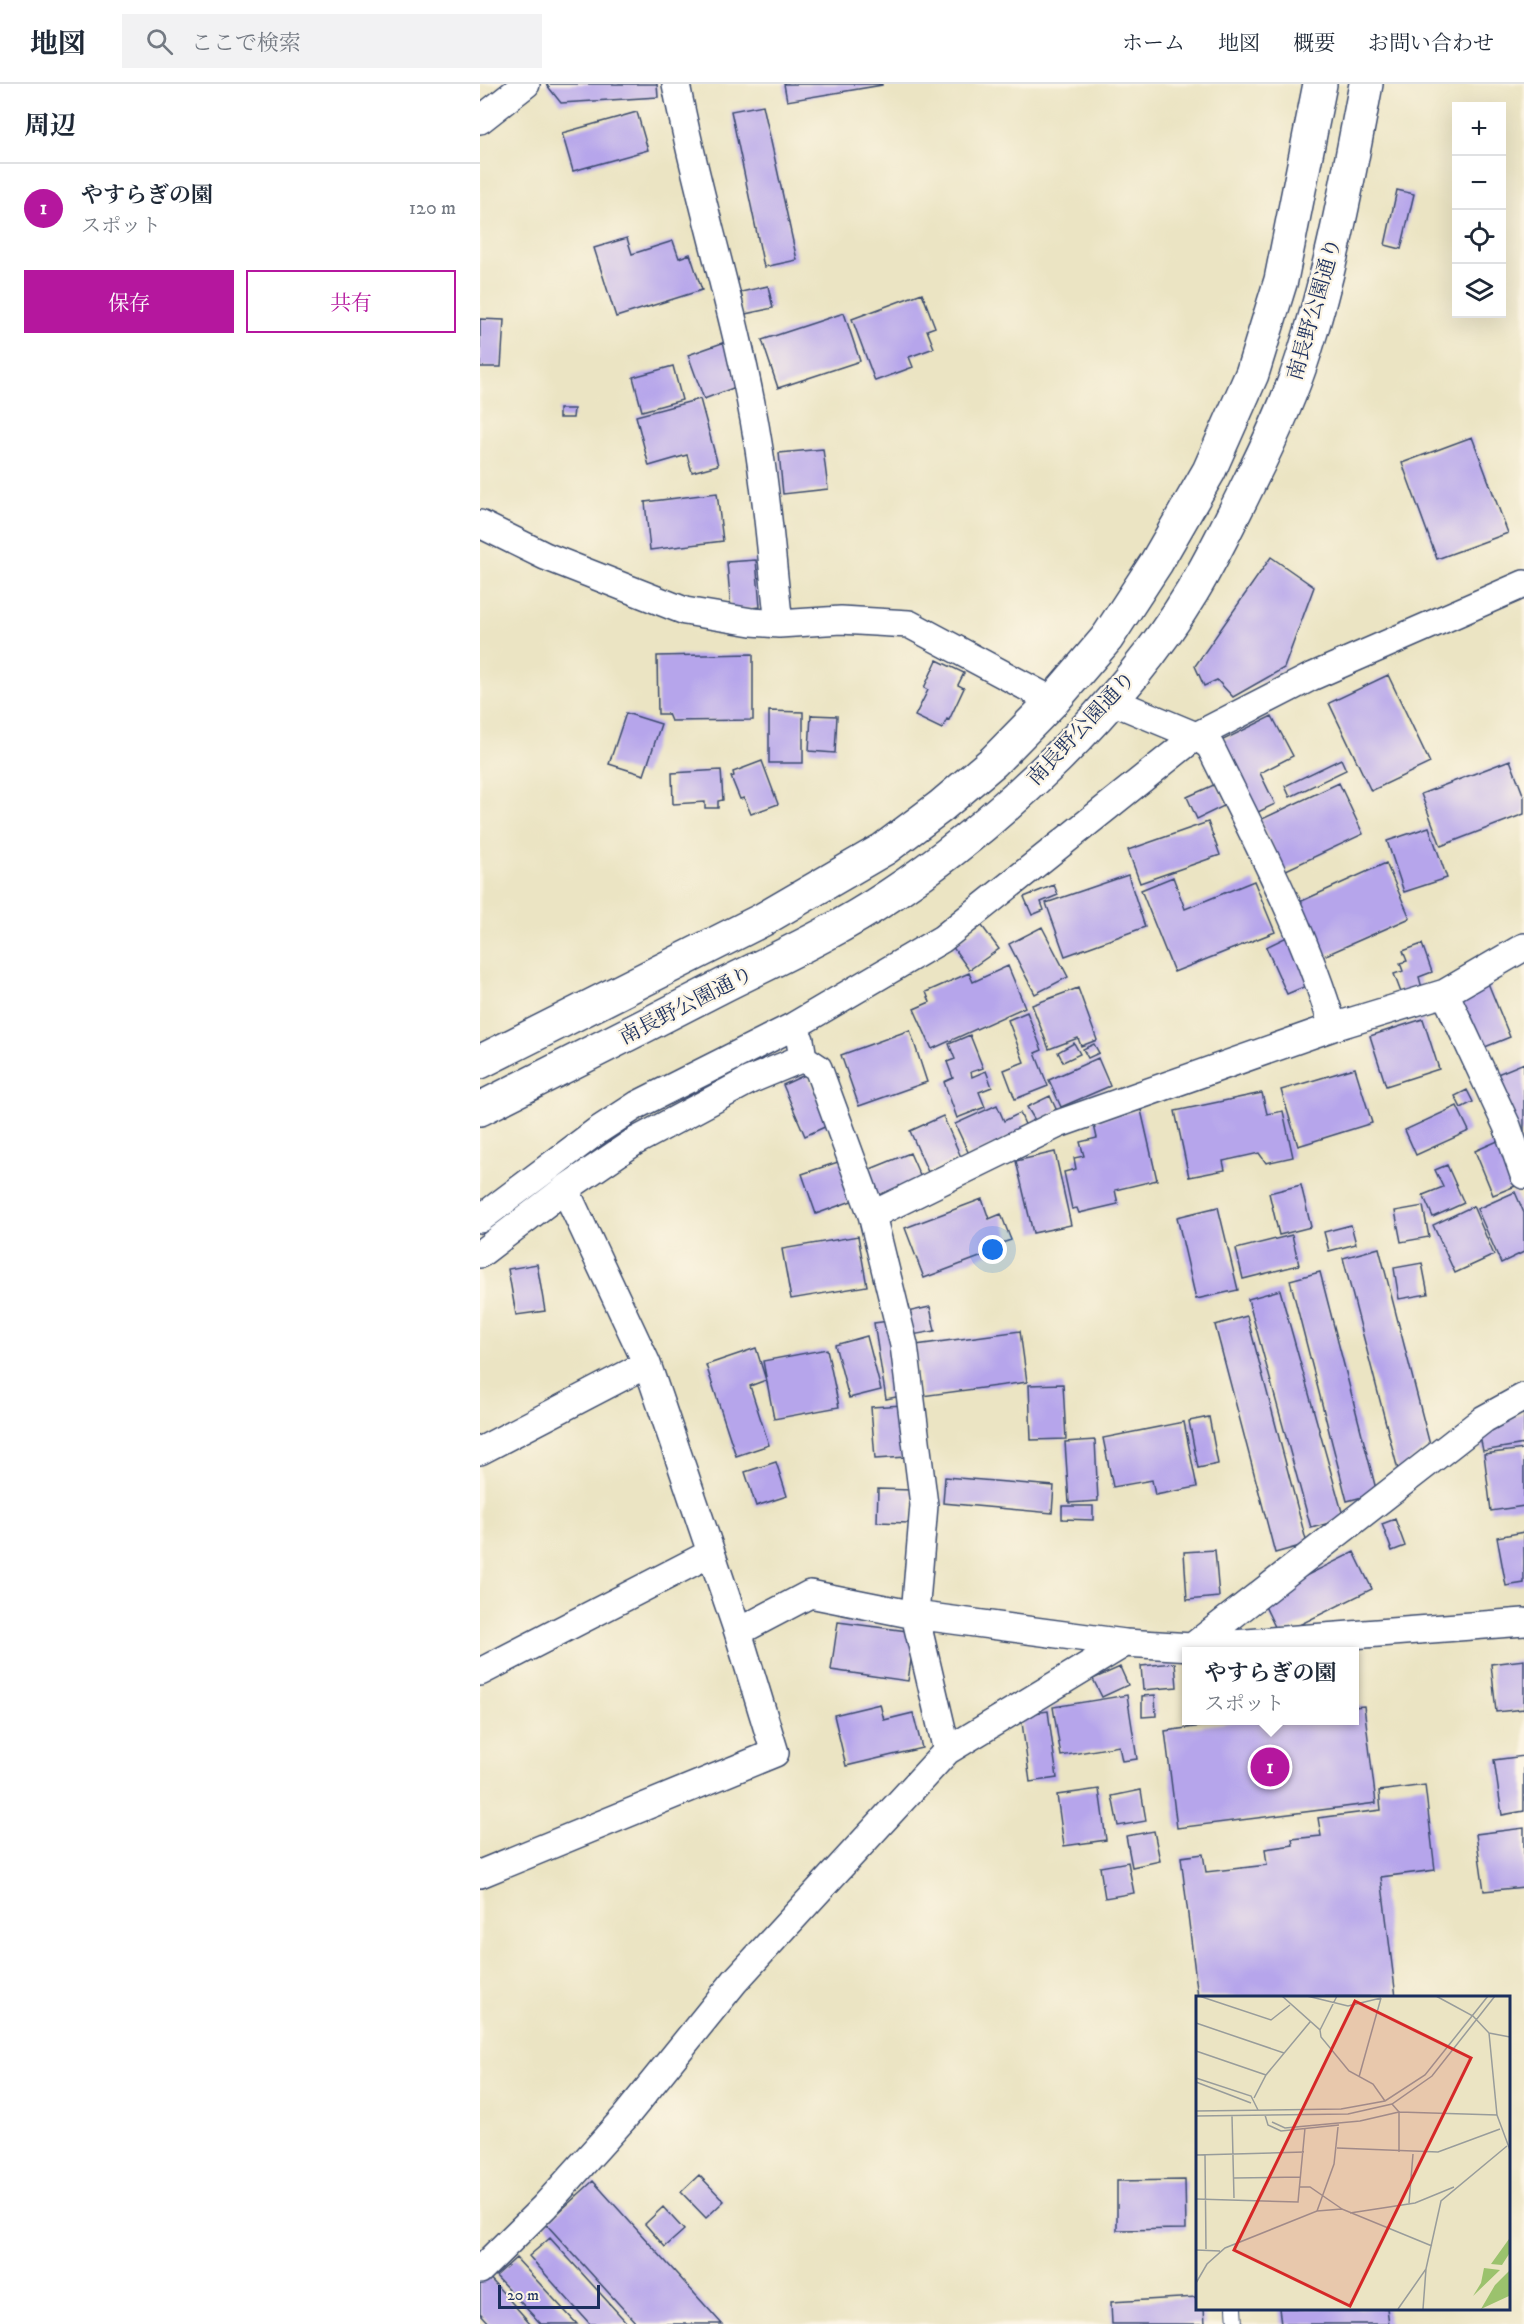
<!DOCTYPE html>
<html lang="ja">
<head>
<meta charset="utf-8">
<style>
	:root { --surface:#fff; --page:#f2f2f3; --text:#1f2937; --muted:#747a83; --line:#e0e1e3; --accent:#b5179e }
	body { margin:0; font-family:"IM FELL DW Pica","Noto Serif JP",serif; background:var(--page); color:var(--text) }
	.controls { position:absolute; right:18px; top:18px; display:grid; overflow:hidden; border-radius:0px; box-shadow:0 6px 24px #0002 }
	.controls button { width:54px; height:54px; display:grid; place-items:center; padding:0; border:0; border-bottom:2px solid var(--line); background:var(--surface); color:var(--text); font:30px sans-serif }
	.scale { position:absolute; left:18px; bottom:15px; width:102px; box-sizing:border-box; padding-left:6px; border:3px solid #1b2f5e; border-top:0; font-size:16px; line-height:21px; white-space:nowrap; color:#1b2f5e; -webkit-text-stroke:4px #fcf5e5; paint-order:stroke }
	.you { position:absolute; left:513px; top:1166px; width:21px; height:21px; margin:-15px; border:4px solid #fff; border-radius:50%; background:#1a73e8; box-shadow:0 0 0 9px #1a73e833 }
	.badge { display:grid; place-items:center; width:39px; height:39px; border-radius:50%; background:var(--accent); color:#fff; font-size:20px; font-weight:700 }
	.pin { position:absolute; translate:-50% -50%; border:3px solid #fff; box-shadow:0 2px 6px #0006 }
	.popup { position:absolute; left:702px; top:1563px; width:177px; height:78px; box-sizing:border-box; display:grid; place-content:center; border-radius:0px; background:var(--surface); filter:drop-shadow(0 2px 4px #0005); font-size:20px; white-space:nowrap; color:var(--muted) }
	.popup b { font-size:22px; color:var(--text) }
	.popup::after { content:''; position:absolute; left:50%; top:100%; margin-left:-12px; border:12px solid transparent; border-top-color:var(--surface) }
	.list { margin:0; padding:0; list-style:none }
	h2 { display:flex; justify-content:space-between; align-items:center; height:78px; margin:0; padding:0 24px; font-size:26px }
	h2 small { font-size:20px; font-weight:400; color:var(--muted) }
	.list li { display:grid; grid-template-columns:39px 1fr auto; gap:18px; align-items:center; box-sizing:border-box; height:90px; padding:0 24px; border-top:2px solid var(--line) }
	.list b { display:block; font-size:22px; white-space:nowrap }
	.list p { margin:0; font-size:20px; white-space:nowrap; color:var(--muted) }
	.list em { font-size:20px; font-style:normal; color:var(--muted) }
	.actions { display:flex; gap:12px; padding:18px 24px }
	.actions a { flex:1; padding:14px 0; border:2px solid var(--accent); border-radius:0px; text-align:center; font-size:21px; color:var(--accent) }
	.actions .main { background:var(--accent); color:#fff }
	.icon { flex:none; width:33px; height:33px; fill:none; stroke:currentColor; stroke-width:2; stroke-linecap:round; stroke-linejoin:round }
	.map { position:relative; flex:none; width:1044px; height:2240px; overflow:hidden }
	header { display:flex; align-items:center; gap:36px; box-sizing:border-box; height:84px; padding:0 30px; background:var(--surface); border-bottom:2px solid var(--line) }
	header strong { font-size:28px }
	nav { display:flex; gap:33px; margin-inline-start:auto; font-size:21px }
	.search { width:420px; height:54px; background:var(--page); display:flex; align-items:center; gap:15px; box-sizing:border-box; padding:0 21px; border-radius:0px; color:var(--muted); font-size:22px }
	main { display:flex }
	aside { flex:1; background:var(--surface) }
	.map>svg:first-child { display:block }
	.building { fill:#b6a5eb }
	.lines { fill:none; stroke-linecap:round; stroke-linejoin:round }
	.service-casing { stroke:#3a4a6d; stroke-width:16 }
	.minor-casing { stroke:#3a4a6d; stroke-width:30 }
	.tertiary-casing { stroke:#3a4a6d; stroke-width:36 }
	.service { stroke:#fff; stroke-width:14 }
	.minor { stroke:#fff; stroke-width:27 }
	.tertiary { stroke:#fff; stroke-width:33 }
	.labels { text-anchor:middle; stroke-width:4.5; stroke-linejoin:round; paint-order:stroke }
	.street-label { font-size:21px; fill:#1b2f5e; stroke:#fcf5e5 }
	.inset-road { fill:none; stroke:#989c9b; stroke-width:1.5 }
	.view { fill:#d62828; fill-opacity:0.15; stroke:#d62828; stroke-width:3 }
	.inset-edge { fill:none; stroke:#1b2f5e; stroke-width:3 }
</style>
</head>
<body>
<header>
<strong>地図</strong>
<div class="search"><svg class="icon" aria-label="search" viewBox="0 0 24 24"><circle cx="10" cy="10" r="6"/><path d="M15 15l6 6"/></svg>ここで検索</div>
<nav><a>ホーム</a><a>地図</a><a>概要</a><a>お問い合わせ</a></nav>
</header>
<main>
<aside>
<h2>周辺<small></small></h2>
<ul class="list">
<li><span class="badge">1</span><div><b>やすらぎの園</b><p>スポット</p></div><em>120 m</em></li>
</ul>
<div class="actions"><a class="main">保存</a><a>共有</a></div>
</aside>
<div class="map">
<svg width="1044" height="2240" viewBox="0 0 1044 2240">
	<rect width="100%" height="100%" fill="#fcf5e5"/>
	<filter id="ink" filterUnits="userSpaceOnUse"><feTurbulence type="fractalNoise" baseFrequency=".0167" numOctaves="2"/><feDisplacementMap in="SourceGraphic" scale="12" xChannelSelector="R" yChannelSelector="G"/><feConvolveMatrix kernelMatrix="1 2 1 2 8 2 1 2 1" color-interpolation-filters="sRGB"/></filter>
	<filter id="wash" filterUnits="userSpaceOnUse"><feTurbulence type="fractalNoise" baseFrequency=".008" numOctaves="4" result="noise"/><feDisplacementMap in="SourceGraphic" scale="24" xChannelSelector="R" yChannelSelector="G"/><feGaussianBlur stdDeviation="1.35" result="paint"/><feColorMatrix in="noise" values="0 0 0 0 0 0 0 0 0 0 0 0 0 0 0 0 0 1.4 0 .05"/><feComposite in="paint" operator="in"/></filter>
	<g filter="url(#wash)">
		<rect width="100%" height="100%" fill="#ebe4c3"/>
		<g id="blocks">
			<path class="building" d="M66,0H177L178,13L81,19Z
				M304,0H402V1L307,17Z
				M283,21L317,176L284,183L251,27Z
				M157,28L168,66L93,87L82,49Z
				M917,106L934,110L921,165L905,161Z
				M147,154L152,170L193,157L199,174L210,170L222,206L136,233L114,164Z
				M288,202L293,224L265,230L261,208Z
				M442,209L455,243L447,246L454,264L429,273L433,283L395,297L372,235Z
				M364,229L380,277L298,304L282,256Z
				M0,235L24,236L21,283H0Z
				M245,258L261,301L224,315L208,271Z
				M193,282L202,316L162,327L153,293Z
				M220,315L238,381L212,388L207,371L169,382L156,332Z
				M79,325H94L93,334H79Z
				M992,353L1028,449L957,475L922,379Z
				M343,365L348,405L303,410L299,369Z
				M237,409L243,457L170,466L165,418Z
				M791,473L834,503L804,584L753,613L737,596L724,602L715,582Z
				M276,476L280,523L251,526L247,478Z
				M273,570V636L191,637L188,630H178L177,572Z
				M457,576L484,589L478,601L484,604L469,636L467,635L462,645L435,632L448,606L444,604Z
				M908,591L950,679L891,707L849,619Z
				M289,627L323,628V679H289Z
				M146,629L181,640L164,691L129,680Z
				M331,631L357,632L355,669L329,667Z
				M792,632L813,672L780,689L795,720L772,731L737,659Z
				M861,675L866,686L810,713L805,702Z
				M1030,676L1044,713V730L961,762L941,710Z
				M282,677L298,720L271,730L264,714L260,715L251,693L254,692L253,688Z
				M241,686L243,716L238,717V724H225V718L193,720L192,689Z
				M859,699L883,750L804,787L780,736Z
				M736,700L746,721L717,735L707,713Z
				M728,738L740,771L660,799L648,766Z
				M949,743L967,794L924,808L907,757Z
				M906,779L930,834L837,875L813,821Z
				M648,791L665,843L585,872L566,819Z
				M693,793L705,825L774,797L795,848L694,888L661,806Z
				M574,801L578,811L561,818L564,826L552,831L544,813Z
				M502,842L519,865L489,886L472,862Z
				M562,843L588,893L555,910L529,860Z
				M811,851L833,899L807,910L786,863Z
				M942,860L952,888L939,893L942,904L922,911L914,890L923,887L920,879L927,877L923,867Z
				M528,882L545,923L452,965L434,925L450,918L446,908L489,889L493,898Z
				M1008,899L1030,953L1000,965L978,911Z
				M598,904L617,956L601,962L598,954L569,965L552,921Z
				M547,928L562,966L555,969L568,1002L535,1015L524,986L544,978L528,936Z
				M943,935L959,985L906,1002L890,952Z
				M430,946L447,998L379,1022L361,971Z
				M490,951L503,984L491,988L492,993L506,987L512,1003L499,1008L505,1023L477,1034L464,998L473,994L467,978L475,975L469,960Z
				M594,959L600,970L583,978L578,968Z
				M614,960L619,969L608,974L603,965Z
				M618,974L630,1002L581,1023L569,996Z
				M1044,979V1048L1039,1050L1015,991Z
				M875,984L892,1039L818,1062L801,1006Z
				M327,990L349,1041L325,1052L303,1001Z
				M987,1006L993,1018L981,1024L975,1012Z
				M782,1009L787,1030L803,1027L813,1073L786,1079L779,1069L743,1077L745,1086L709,1093L695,1027Z
				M570,1012L577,1027L556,1038L547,1023Z
				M517,1021L524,1037L540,1029L547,1045L490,1072L475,1040Z
				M977,1022L989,1047L936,1071L925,1046Z
				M661,1026L677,1096L635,1106L638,1120L599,1129L597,1124L592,1125L584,1088L596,1085L594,1074L604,1072L600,1058L617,1054L613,1037Z
				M463,1032L481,1073L448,1088L430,1047Z
				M1020,1056L1038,1101L1013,1111L995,1067Z
				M575,1068L591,1141L553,1149L536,1077Z
				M430,1069L441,1094L394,1113L383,1088Z
				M364,1076L377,1115L336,1130L322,1090Z
				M967,1081L984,1119L953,1133L943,1111L963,1103L955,1086Z
				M821,1101L831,1143L799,1151L789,1109Z
				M1035,1108L1044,1129V1168L1021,1179L997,1125Z
				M502,1115L509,1135L521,1130L531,1156L519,1160L521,1165L444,1194L425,1144Z
				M943,1122L949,1153L921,1158L915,1127Z
				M993,1122L1014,1171L975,1189L953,1141Z
				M738,1123L758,1206L716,1215L697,1133Z
				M871,1141L876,1160L849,1167L844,1148Z
				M812,1151L819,1181L763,1195L756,1165Z
				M378,1152L387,1202L311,1215L302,1165Z
				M899,1164L950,1361L918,1386L863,1174Z
				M942,1179L948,1210L919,1215L914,1184Z
				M57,1180L65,1227L36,1231L28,1185Z
				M840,1188L897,1409L867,1417L810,1196Z
				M800,1206L864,1435L831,1444L768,1215Z
				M450,1223L455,1247L432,1251L427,1228Z
				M767,1232L827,1460L795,1469L735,1241Z
				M409,1237L421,1312L406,1315L394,1239Z
				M540,1247L547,1298L442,1312L436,1261Z
				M387,1252L401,1306L369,1314L355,1261Z
				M276,1264L286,1296L270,1302L289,1361L256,1372L226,1281Z
				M347,1265L359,1323L294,1335L283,1277Z
				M583,1300L586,1355L551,1356L549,1301Z
				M423,1321L426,1373L395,1375L391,1323Z
				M1044,1328V1360L1003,1367L1000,1352Z
				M729,1333L738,1380L718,1384L709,1337Z
				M704,1338L717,1403L675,1411L672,1396L633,1403L623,1354Z
				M615,1356L618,1417L589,1419L585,1358Z
				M1044,1365V1422L1011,1427L1004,1370Z
				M296,1378L307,1412L276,1422L265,1388Z
				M465,1393L574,1402L572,1429L463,1419Z
				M398,1405L432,1406L430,1439L397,1438Z
				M582,1422H613V1436L582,1435Z
				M915,1435L925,1462L912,1467L902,1440Z
				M1044,1448V1499L1026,1502L1017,1453Z
				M735,1466L739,1513L707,1516L704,1468Z
				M874,1468L892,1505L799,1551L781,1514Z
				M358,1538L435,1548L428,1597L351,1586Z
				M1044,1576V1625L1016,1628L1011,1580Z
				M695,1579L697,1603L663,1606L661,1582Z
				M640,1583L648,1601L622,1613L613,1595Z
				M647,1611L657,1675L642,1677L639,1662L581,1672L573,1623Z
				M675,1611L676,1632L662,1633V1612Z
				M400,1620L404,1636L433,1629L442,1664L366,1682L354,1631Z
				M884,1622L896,1719L697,1744L685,1647L766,1636H874V1623Z
				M568,1627L577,1694L550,1698L541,1631Z
				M1044,1672V1727L1022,1731L1014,1676Z
				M945,1701L955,1786L901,1793L916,1913H718L701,1773L723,1770L726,1788L787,1781L785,1765L813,1761L812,1755L841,1752L838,1734L901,1726L899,1707Z
				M619,1705L626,1756L584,1762L577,1711Z
				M661,1706L666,1737L638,1742L632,1712Z
				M1044,1744V1803L1004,1807L996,1750Z
				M674,1747L680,1777L652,1783L646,1752Z
				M648,1778L654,1809L625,1814L620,1783Z
				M219,2091L244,2117L226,2134L201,2108Z
				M705,2096L706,2145L637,2146V2097Z
				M113,2097L242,2240H157L66,2140Z
				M183,2123L204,2146L185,2163L165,2140Z
				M70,2154L148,2240H110L49,2172Z
				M36,2174L97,2240H61L16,2192Z
				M8,2192L51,2240H10L0,2229V2199Z
				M717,2213V2224H724L725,2240H632L631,2218Z
				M799,2224H907L909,2240H801Z"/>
		</g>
	</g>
	<g filter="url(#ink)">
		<use href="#blocks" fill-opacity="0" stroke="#3a4a6d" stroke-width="1.5"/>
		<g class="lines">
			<g class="service-casing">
				<path id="service" d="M754,2224L755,2240"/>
			</g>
			<g class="minor-casing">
				<path id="minor" d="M196,0C219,121 259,238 278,359C288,419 292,480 299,540
					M0,36L46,0
					M0,440L65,472L205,527L272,538L299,540L361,536L429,540L573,617
					M632,617L716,652L831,593L1044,500
					M965,909L1027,1042L1044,1091
					M323,974L338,984L392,1131L424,1261L444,1421L435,1531L467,1667
					M392,1131L578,1040L853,943L965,909L1044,863
					M0,1135L117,1047L157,1021L314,942L462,855L716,652L730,662C775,754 824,845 853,943
					M0,1170L85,1105L154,1058L270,996L323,974L320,956
					M0,1367L167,1280
					M258,1548L330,1510L435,1531L645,1559
					M712,1563L1004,1335L1044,1313
					M0,1588L231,1469
					M0,1790L295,1669L258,1548L167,1280L85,1105
					M0,2186L64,2123L145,2033L255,1897L467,1667L645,1559L712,1563L1044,1538"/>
			</g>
			<g class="tertiary-casing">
				<path id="tertiary" d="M0,978L282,836L404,765L460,723L513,678L573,617L627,554L676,479L729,387L772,290L801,196L840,0
					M0,1025C81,984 163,943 244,901C300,873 357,847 409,812C520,738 643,622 712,508C733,473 751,436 769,399C790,357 811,312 825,267C853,180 869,90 886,0"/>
			</g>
			<use href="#service" class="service"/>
			<use href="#minor" class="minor"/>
			<use href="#tertiary" class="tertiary"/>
		</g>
	</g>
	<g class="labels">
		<g class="street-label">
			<text transform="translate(834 225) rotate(-74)" y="7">南長野公園通り</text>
			<text transform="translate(601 644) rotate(-47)" y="7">南長野公園通り</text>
			<text transform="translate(206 921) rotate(-27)" y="7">南長野公園通り</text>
		</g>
	</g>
	<g transform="translate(716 1912)">
		<rect width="314" height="314" fill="#ebe4c3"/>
		<path d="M313,243V258L306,269L295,268ZM288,272L304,274L277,300L285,287ZM313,275V300L285,313L299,289Z" fill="#9bc26d"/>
		<path class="inset-road" d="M3,0L75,24L94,9M86,0L124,34L125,41L153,75L177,88L189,105M111,0L152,10L185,2M240,0L277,20L293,37L301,119L314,154M0,27L88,57M124,34L141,0M293,37L314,41M0,55L70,79M163,81L185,2M0,82L55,100L62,114M0,86L55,107M58,102L70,79L114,26M196,108L203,116L301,119M0,115L145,113L189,105L229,79L292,0M69,119L72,129L85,135L143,129M0,120L152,118L196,108L236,80L299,0M36,120L38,202M76,126L89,132L164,125L203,116V156M141,152L242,156L304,133M0,159L108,156M9,159L10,253M38,182L105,181M104,191H114L146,213M0,203L102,206L109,132M213,207L217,158M121,215L138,168L142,131M154,217L219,207L258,191M0,254L24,255M0,287L11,268L29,252L121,215L146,213L236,250M202,313L230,273L245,205L311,150M227,313L230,273"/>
		<path class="view" d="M159,5L275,62L154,310L38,254Z"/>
		<rect width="314" height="314" class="inset-edge"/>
	</g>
</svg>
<div class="controls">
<button>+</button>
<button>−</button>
<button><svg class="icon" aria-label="locate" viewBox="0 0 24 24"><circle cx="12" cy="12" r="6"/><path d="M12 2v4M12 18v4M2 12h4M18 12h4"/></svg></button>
<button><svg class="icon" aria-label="layers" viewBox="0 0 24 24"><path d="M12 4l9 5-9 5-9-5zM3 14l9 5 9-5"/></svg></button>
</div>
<div class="scale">20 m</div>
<div class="you"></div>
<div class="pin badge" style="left:790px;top:1683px">1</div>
<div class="popup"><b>やすらぎの園</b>スポット</div>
</div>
</main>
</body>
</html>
